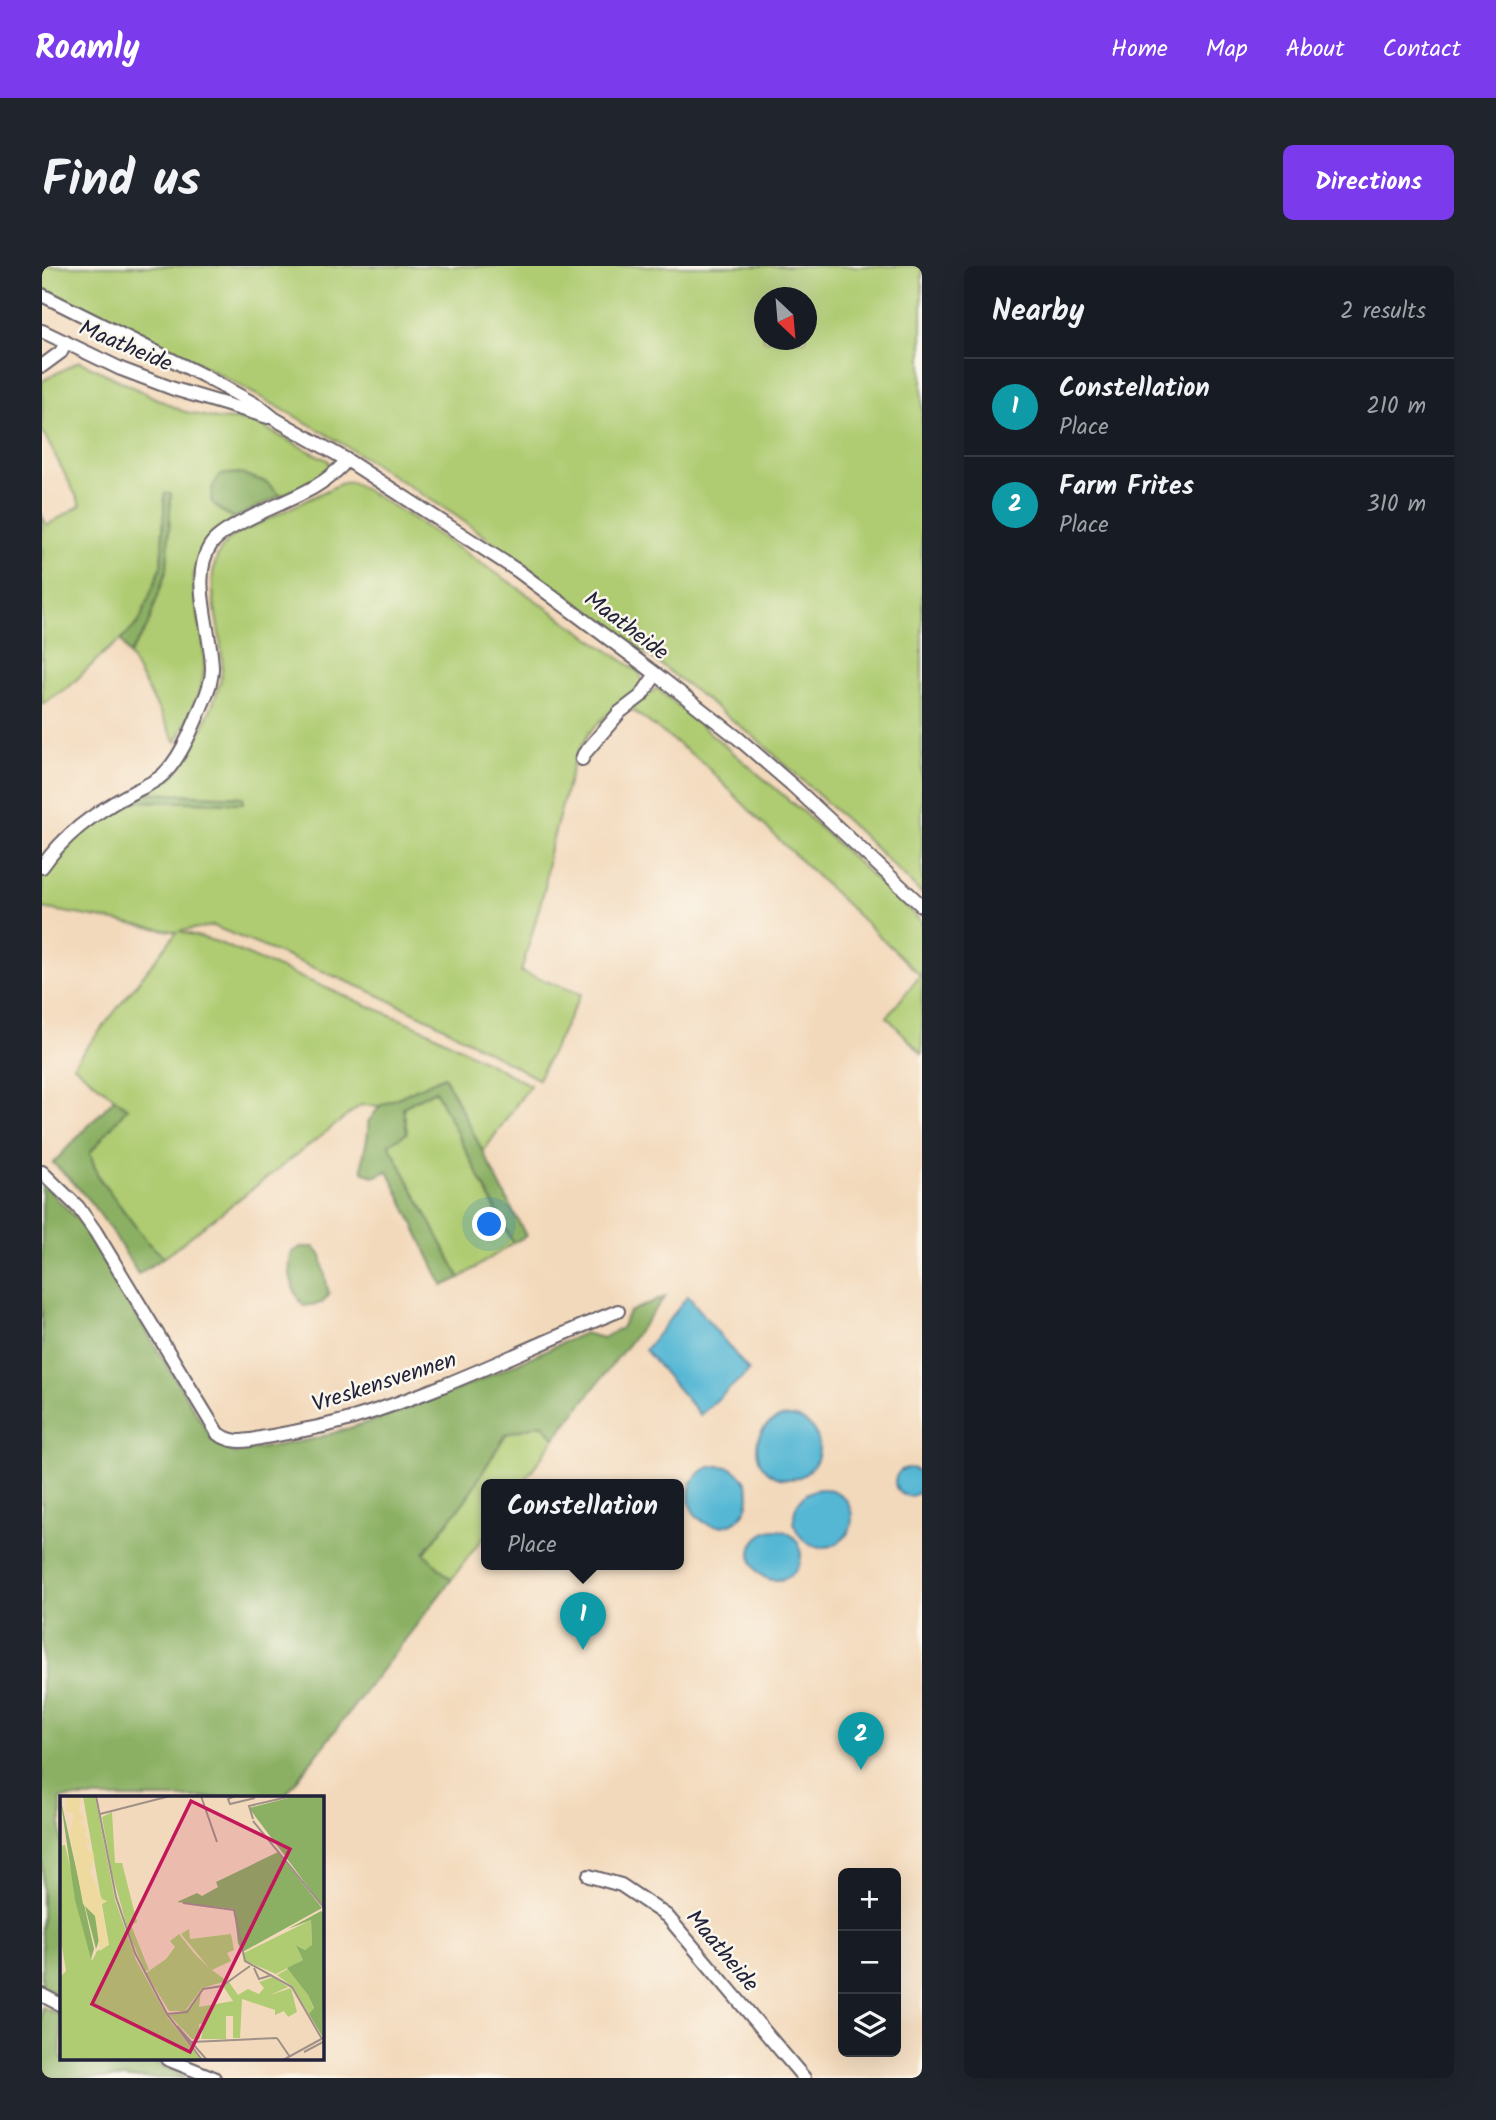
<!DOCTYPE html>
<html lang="en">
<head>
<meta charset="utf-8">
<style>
	:root { --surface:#171b24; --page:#20242c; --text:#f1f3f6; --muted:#9ea1a6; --line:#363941; --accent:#7c3aed }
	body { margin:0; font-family:Kalam,sans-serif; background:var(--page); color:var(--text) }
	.controls { position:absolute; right:21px; bottom:21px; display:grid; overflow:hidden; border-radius:10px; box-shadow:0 7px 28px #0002 }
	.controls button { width:63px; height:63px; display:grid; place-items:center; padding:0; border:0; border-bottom:2px solid var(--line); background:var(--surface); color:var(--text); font:35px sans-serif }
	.compass { position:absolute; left:712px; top:21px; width:63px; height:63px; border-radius:50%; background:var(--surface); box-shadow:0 7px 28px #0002; rotate:154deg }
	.you { position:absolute; left:448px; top:959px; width:24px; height:24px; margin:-18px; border:5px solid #fff; border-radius:50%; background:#1a73e8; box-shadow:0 0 0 10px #1a73e833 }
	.badge { display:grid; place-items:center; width:46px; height:46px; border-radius:50%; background:var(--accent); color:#fff; font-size:23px; font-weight:700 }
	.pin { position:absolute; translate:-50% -58px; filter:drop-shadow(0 2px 4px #0008) }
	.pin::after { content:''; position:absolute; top:37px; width:24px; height:21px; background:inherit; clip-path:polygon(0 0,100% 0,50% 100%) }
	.popup { position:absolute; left:439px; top:1213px; width:203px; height:91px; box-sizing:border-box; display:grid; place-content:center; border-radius:10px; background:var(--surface); filter:drop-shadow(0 2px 5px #0005); font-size:23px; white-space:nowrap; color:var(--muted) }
	.popup b { font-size:26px; color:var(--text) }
	.popup::after { content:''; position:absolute; left:50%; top:100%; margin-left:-14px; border:14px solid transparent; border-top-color:var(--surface) }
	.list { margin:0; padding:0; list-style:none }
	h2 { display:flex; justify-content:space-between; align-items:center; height:91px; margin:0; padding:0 28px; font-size:30px }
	h2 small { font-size:23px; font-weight:400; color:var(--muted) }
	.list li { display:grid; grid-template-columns:46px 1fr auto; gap:21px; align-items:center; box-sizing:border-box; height:98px; padding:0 28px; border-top:2px solid var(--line) }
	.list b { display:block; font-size:26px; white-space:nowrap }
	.list p { margin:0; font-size:23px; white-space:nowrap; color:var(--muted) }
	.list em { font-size:23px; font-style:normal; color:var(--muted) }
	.icon { flex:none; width:38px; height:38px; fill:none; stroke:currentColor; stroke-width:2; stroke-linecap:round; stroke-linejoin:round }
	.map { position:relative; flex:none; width:880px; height:1812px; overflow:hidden; border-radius:10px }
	header { display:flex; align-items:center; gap:42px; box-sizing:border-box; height:98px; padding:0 35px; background:var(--accent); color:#fff }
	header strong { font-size:33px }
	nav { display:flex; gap:38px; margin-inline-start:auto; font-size:24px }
	.intro { display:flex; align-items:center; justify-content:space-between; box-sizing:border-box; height:168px; padding:0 42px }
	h1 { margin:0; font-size:49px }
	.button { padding:18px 32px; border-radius:10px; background:var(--accent); color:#fff; font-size:24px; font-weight:700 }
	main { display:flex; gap:42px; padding:0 42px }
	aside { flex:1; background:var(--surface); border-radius:10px; box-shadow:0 7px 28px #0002 }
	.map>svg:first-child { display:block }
	.green { fill:#afcc72; stroke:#687756; stroke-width:2; fill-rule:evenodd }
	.forest { fill:#8bb064; stroke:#566950; stroke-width:2 }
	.water { fill:#55b7d4; stroke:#3c6c88; stroke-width:2 }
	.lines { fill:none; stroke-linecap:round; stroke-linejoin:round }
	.minor-casing { stroke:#6b6268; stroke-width:16 }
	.minor { stroke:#fff; stroke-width:12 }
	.labels { text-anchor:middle; stroke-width:5; stroke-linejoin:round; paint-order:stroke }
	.street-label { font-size:23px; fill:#22223b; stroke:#fbf7ec }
	.inset-road { fill:none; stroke:#9f9088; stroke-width:2 }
	.view { fill:#c2185b; fill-opacity:0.15; stroke:#c2185b; stroke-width:3.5 }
	.inset-edge { fill:none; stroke:#22223b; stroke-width:3.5 }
</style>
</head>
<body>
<header>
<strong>Roamly</strong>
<nav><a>Home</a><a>Map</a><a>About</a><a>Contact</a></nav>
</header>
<div class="intro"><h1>Find us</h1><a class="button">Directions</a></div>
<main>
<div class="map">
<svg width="880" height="1812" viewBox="0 0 880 1812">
	<rect width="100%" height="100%" fill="#fbf7ec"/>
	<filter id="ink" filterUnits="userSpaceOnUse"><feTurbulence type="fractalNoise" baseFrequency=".0143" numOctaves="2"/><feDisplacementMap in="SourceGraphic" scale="14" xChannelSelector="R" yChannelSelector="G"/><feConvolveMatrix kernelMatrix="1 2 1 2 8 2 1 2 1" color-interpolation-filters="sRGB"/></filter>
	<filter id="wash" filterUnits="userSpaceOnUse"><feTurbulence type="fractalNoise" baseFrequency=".00686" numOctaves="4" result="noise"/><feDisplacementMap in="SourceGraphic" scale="28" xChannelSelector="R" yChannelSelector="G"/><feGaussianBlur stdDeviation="1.57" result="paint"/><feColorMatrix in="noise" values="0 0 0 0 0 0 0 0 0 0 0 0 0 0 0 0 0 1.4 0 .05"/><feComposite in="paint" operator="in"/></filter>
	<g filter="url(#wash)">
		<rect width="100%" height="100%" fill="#f3d9bb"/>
		<path class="green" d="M0,0H880V628L817,566L716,474L592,378L413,249L283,167L180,110L91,64L0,22ZM722,32H764V74H722Z
			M37,95L140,145L174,153L209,155L287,195L286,204L280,210L239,230L224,216L179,245L193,252C121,302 166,338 162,405C160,429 144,454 134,476L87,389L105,361L125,303L129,227H123L119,301L97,356L79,374L63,386L28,420L0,438V250L5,259L39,239L0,164V115Z
			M310,216L367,250L466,315L597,406L601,417L587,433L564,450L547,467L533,492L507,587L503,621L479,706L539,728L496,813L389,754L323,723L171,660L137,665L175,676L384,764L488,819L441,886L402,810L338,840L319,839L122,991L106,977L56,910L48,887L85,842L31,799L135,666L0,642V611L7,600L35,567L64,548L92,535L201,537V531L104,527C112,523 120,519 127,514C146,499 178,429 180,405C184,361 149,300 193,269L300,217Z
			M615,422L762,547L880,656V788L845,751L878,709L728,565L660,496L589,443Z
			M393,824L471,977L418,1012L346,878L365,867L361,841Z
			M500,1158L513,1172L480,1218H445V1266L409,1314L382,1288L424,1233L464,1168Z"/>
		<path class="forest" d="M197,207L224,216L239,230L193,252L179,245L169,235L171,220L178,209Z
			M123,227H129L125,303L105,361L87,389L79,374L97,356L119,301Z
			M104,527L201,531V537L92,535Z
			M402,810L484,970L471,977L393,824L361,841L365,867L347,878L418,1012L401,1020L346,905L332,911L321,905C318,887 328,877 326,856L338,840Z
			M73,832L85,842L48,887L56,911L106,977L122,991L96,1008C69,963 50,932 11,897Z
			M0,917L38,956L170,1173L192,1187L272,1173L343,1151L427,1119L542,1067L561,1072L579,1062L587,1046L623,1031L513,1172L500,1158L464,1168L424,1233L382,1287L409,1314L241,1532H19V1729L0,1720Z
			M260,981H272L279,990L287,1029L280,1037L262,1040C250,1028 244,1001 250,986Z
			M0,1741L19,1750V1793H106L145,1812H0Z"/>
		<path class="water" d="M646,1030L707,1105L658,1149L603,1084Z
			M715 1182a31 31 0 1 1 62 0a31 31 0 1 1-62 0Z
			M647 1230a30 30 0 1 1 60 0a30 30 0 1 1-60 0Z
			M853 1216a14 14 0 1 1 28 0a14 14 0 1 1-28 0Z
			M752 1252a29 29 0 1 1 58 0a29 29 0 1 1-58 0Z
			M709 1289a25 25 0 1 1 50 0a25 25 0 1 1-50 0Z"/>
	</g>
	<g filter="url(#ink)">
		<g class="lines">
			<g class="minor-casing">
				<path id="minor" d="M0,29L160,109L218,141L233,153L305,194L476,305L614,408L697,473L749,518L880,640
					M0,65L79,103L132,123L226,151
					M0,100L19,86L24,76
					M540,493L542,488L578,446L599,430L614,408
					M0,601C22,569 51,548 84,530C95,524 107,519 117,512C137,497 151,461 160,439C165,428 170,415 170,403C170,366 146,309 170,277C178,267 190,262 200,256C236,236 279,226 305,194
					M0,906L36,941L53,965L176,1168C188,1175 196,1176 209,1174C242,1167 276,1163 308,1153C401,1125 487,1081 576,1045
					M547,1610L579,1619L625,1650L762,1812
					M0,1729L19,1739
					M125,1793L172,1812"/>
			</g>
			<use href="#minor" class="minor"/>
		</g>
	</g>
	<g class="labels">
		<g class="street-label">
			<text transform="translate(84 79) rotate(23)" y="8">Maatheide</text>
			<text transform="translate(585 359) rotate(37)" y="8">Maatheide</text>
			<text transform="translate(342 1115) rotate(-18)" y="8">Vreskensvennen</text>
			<text transform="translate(681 1684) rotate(50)" y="8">Maatheide</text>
		</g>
	</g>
	<g transform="translate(18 1530)">
		<rect width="264" height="264" fill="#f3d9bb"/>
		<path d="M23,0H35L55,104L76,164L108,222L141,264H0V181L6,175L0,138V50L5,49L32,165L37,155L49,149ZM52,16L55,67H62L77,126L71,129L89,174L85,175L69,138L52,77L42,21ZM251,124L252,150L245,154L237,149L243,164L216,178L186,165L182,158ZM129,133L130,143L171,138L174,154L167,157L171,165L152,174L167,185L142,192L125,215H109L86,177L106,163L115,151L110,145L119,138L134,157L150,173L121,138ZM228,173L248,199L254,213L249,218L233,191L217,179ZM213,181L228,191L210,199L231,192L237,216L228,221L224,215L215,219V214L182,203L180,242H173V220H166V243H141L144,227L139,228L140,243H132L109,219L130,213L141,195L139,211L173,205L163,190L169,186L178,199L188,193L199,198L204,192L199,186Z" fill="#afcc72"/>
		<path d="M0,0L34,153L31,163L15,104ZM236,0H264V112L189,12ZM218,56L262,112L188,153L182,156L178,147L174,113L117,106L137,97L142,100L158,91L156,86ZM25,110L35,119L41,139L36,153ZM261,115L265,119L262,240L249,218L254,212L248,199L227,172L243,164L236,149L245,154L252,149L251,124L228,133Z" fill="#8bb064"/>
		<path d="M7,0H21L19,14L25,24L19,26L26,31L25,41L31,45L26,46L28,55H33L34,62L30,75L42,103L47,105L41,109L48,149L40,155L35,120L23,108L10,37L14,18L6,15Z" fill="#eeda9e"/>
		<path class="inset-road" d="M36,0L56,101L75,157L107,218L142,264M141,0L157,46M175,0L168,3L170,8L195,2M40,18L110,0M193,23L189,10L232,0M193,25L265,113M123,107L174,114L185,165L232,191L262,243M194,172L199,183L212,179M107,218L127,216L143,193L162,190L190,170M117,230L147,264M217,242L230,261M132,246L217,242M244,256L265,245M223,264L265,241"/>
		<path class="view" d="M131,5L230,53L130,256L32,208Z"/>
		<rect width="264" height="264" class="inset-edge"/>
	</g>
</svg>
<div class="controls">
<button>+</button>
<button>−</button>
<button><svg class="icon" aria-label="layers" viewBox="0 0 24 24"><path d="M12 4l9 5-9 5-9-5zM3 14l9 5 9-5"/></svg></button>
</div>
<svg class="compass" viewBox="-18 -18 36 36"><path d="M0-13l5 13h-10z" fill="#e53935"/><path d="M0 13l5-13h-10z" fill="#9ea1a6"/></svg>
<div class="you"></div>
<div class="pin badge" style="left:541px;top:1384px;background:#0f9aa8">1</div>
<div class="popup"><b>Constellation</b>Place</div>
<div class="pin badge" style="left:819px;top:1504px;background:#0f9aa8">2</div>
</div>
<aside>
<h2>Nearby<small>2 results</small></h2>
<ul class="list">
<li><span class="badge" style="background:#0f9aa8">1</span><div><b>Constellation</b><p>Place</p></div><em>210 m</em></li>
<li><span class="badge" style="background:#0f9aa8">2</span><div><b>Farm Frites</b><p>Place</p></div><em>310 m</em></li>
</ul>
</aside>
</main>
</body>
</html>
